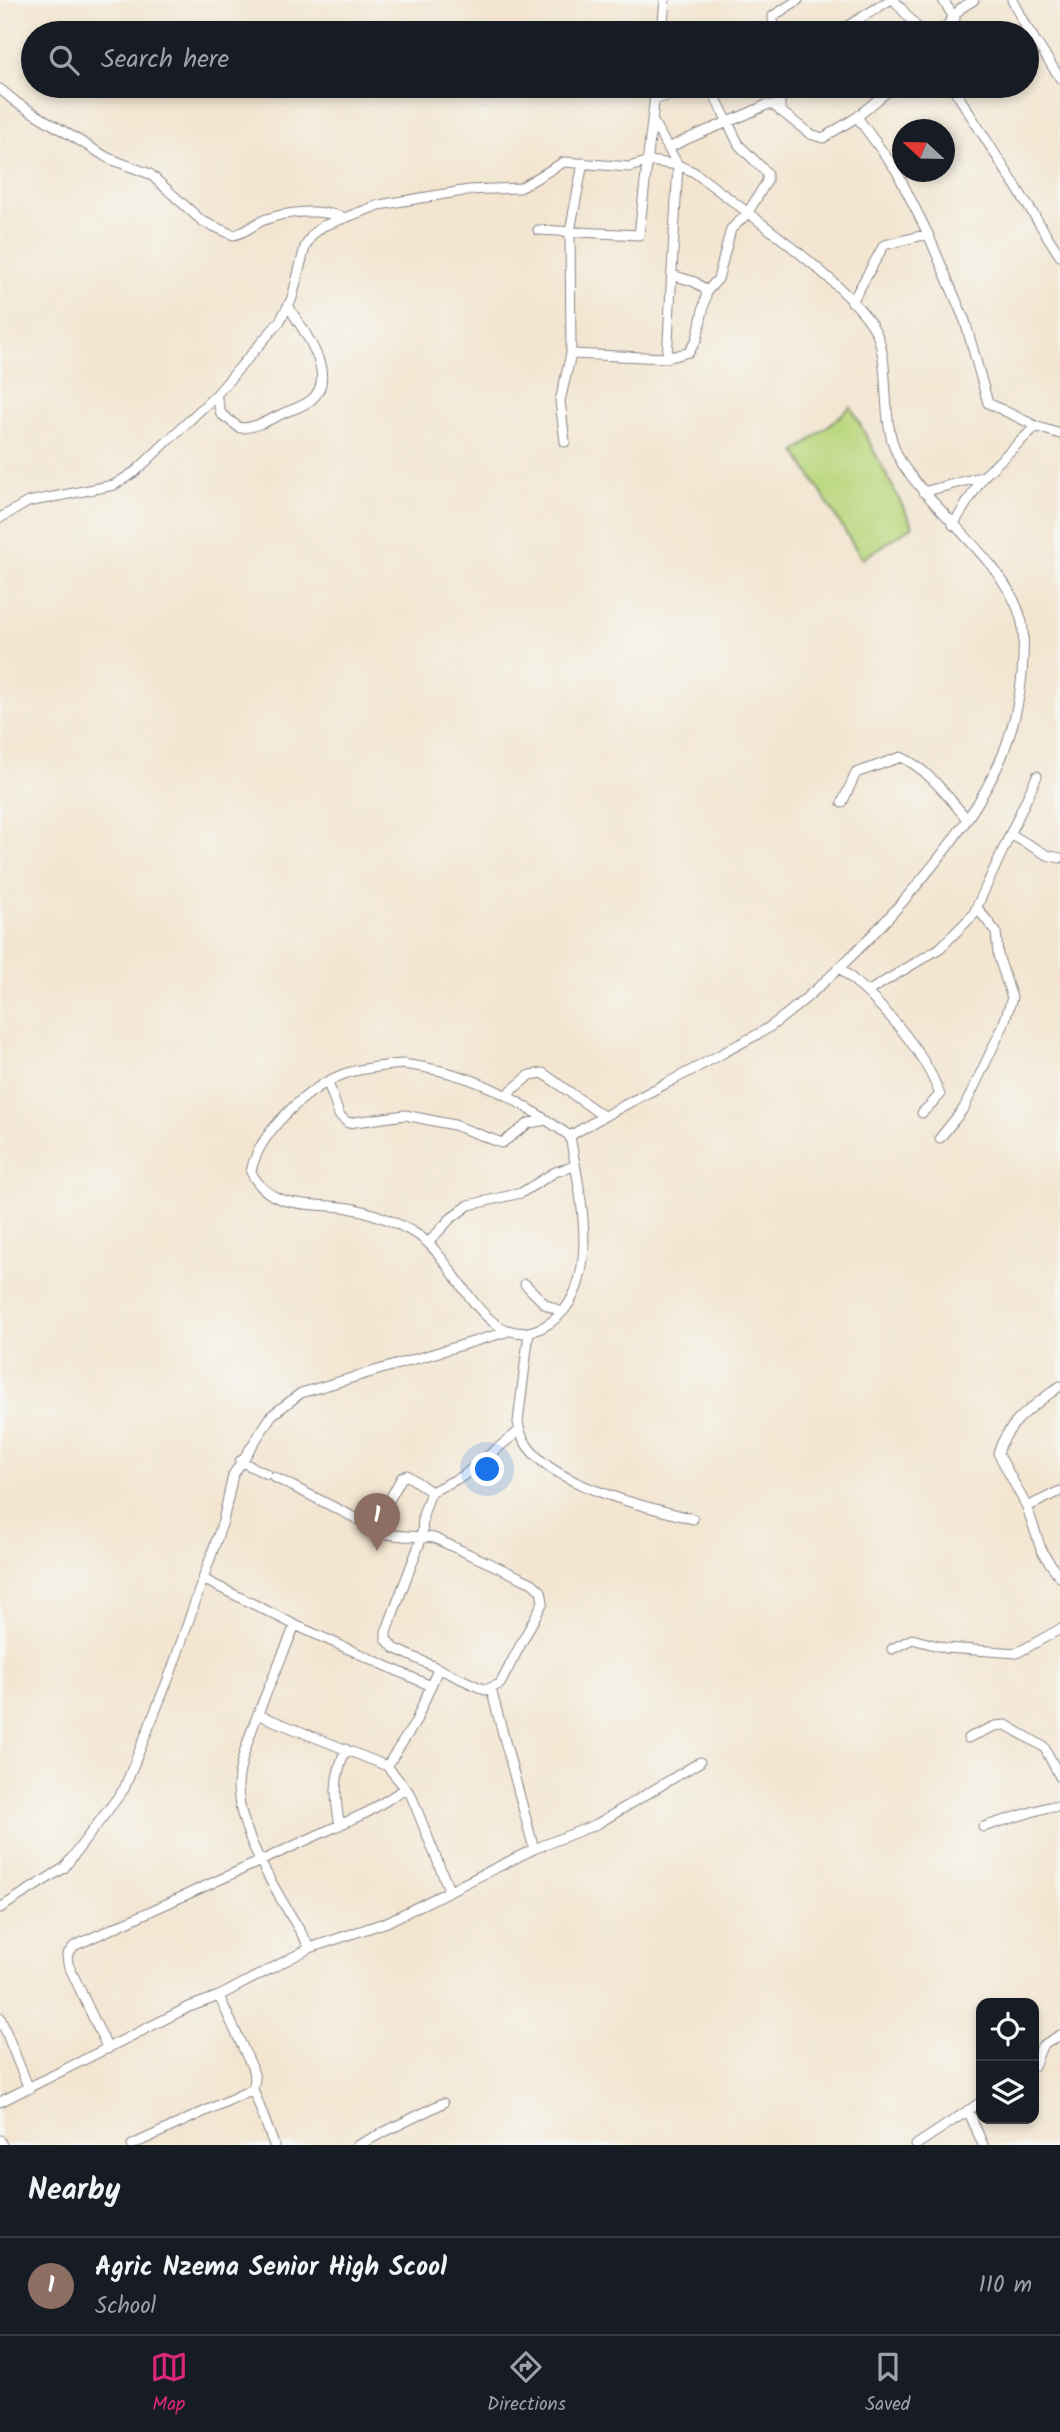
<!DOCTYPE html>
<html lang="en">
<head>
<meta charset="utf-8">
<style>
	:root { --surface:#171b24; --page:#20242c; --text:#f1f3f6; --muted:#9ea1a6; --line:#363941; --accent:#db2777 }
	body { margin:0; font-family:Kalam,sans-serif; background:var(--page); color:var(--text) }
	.controls { position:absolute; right:21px; bottom:21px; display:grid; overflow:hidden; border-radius:14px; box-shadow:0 4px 10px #0003 }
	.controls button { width:63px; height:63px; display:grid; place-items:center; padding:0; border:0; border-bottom:2px solid var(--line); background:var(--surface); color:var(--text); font:35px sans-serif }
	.compass { position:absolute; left:892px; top:119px; width:63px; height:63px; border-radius:50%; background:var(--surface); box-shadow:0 4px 10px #0003; rotate:292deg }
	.you { position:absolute; left:488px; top:1470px; width:24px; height:24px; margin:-18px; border:5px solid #fff; border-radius:50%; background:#1a73e8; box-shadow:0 0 0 10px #1a73e833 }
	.badge { display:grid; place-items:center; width:46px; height:46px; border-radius:50%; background:var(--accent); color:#fff; font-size:23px; font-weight:700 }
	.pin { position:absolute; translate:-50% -58px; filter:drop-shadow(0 2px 4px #0008) }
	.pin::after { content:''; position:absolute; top:37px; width:24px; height:21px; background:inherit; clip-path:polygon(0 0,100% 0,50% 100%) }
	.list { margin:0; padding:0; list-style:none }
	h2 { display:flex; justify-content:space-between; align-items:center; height:91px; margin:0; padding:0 28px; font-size:30px }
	h2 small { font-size:23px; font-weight:400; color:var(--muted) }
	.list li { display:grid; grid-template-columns:46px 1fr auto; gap:21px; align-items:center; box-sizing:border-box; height:98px; padding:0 28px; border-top:2px solid var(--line) }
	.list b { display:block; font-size:26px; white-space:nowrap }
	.list p { margin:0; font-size:23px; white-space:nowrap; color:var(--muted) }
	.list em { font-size:23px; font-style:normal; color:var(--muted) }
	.icon { flex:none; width:38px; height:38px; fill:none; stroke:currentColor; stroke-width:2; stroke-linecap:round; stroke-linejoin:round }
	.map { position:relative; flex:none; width:1060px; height:2145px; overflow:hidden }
	.search { position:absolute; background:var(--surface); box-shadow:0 4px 10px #0003; left:21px; right:21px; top:21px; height:77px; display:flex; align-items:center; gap:18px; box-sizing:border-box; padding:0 24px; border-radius:38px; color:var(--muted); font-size:26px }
	.sheet { height:189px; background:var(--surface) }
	nav { display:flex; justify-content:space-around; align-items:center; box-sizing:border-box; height:98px; border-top:2px solid var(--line); background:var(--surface); font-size:19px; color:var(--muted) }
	nav a { display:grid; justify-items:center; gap:4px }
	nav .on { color:var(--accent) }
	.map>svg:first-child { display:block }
	.green { fill:#bad77d; stroke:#6e7c5c; stroke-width:2 }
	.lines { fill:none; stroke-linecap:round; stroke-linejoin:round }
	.street-casing { stroke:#8a8486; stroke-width:11 }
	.street { stroke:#fff; stroke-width:9 }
</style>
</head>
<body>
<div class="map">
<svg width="1060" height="2145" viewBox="0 0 1060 2145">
	<rect width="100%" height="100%" fill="#f6f6f2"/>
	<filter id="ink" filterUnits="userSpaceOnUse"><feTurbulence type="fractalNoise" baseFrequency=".0143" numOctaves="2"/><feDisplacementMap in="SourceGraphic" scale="14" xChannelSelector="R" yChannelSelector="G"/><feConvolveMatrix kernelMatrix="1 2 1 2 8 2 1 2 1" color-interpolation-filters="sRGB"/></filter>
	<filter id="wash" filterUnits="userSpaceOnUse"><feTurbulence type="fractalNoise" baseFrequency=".00686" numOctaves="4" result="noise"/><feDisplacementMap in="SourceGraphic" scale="28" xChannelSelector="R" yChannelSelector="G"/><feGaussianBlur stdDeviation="1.57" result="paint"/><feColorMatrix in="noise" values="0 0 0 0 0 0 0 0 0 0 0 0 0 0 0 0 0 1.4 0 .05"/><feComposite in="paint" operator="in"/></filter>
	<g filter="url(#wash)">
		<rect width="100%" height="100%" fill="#f3e5d0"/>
		<path class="green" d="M851,407L913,526L862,559L796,452Z"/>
	</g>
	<g filter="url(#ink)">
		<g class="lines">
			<g class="street-casing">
				<path id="street" d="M894,0L922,33
					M943,0L955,19
					M1012,0L1025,25L1060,78
					M662,33L665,0
					M774,33L773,16L798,0
					M836,33L890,0
					M941,33L961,8L974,0
					M952,86L1060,256
					M0,89L17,103L108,158L150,174L202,221L233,235C245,234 253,224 264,220C288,211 318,209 343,217
					M780,111V86
					M652,120L678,165L667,358
					M669,148C700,131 733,122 766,105H773L810,134L823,138L857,117L894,86
					M538,230L639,235L656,86
					M928,234L965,321L988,403L1038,427
					M672,275L695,282L707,291
					M852,302L884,245L928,234L896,170L857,117
					M571,354L667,358L689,352L697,339L707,291L718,279L731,229L747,214L767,181V173L739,145L710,86L655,99
					M216,395L221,414L240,428C256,428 271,419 286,412C294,409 304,406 311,400C340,376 302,329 289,307
					M565,442L560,401L571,354L570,231L583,163
					M923,492L984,476L1033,429L1038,427L1060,434
					M0,518L28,502L114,485L136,471L216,395L280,321L292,298L305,247L312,235L323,226L379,205L469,190L520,188L564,162L629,167L650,161L678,165L694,172C735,204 863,293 878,337C892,378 878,427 903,465C934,512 1008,566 1021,619C1025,631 1023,646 1023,658C1022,690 1014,725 1003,754C968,841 847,971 771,1026C757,1036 740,1043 725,1052C674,1081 620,1105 570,1136
					M953,525L983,477
					M842,803L856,773L901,757C928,769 948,797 967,819
					M1010,834L1047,855L1060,858
					M839,967C878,1001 922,1045 940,1095L922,1113
					M867,992L940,948L973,915L1037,776
					M402,1064C475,1073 510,1095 570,1136C579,1190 607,1294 543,1327C484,1357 458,1260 418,1235C398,1223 372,1212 349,1208C313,1202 271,1212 251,1172C258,1133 307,1088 344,1074C362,1068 383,1066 402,1064Z
					M328,1082L339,1115L348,1123L405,1115L454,1125L502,1143L529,1123L547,1120
					M507,1094L530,1075L543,1073L603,1116
					M940,1138L964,1108L1003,1026L1012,998L998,955L996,932L978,909
					M428,1243L450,1219L469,1205L521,1193L555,1172L575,1166
					M525,1284L545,1304L561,1312
					M529,1332L518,1422C525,1483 644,1505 693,1519
					M240,1461L267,1474
					M274,1477L387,1534C403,1537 418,1536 434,1538L532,1583L541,1591L543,1602L500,1684L485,1690L394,1648L386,1639V1632L422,1537L423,1515L431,1492L463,1476L519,1431
					M1060,1491L1027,1507L1042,1552L1060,1577
					M1027,1507L998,1453C1007,1422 1036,1404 1060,1386
					M374,1528L402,1477L407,1475L431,1492
					M203,1579L295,1625L431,1686
					M295,1625C280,1664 238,1749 238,1787C239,1839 285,1904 310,1948
					M892,1649L912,1639L946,1648L1017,1653L1060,1629
					M491,1689L534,1849
					M259,1715L387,1766L411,1795L449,1890
					M968,1738L995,1726L1006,1725L1044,1747L1060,1777
					M387,1766L415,1723L438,1669
					M340,1825C334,1797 334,1776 346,1749
					M983,1827L1048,1807H1060
					M0,1908L64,1868L124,1789L171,1672L223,1521L233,1475L272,1415L301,1393L506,1332
					M219,1996L252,2067L255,2079L253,2089
					M0,2017L29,2089
					M108,2049L68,1964L67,1955L74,1946L368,1812L406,1788
					M1034,2066L1042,2046L1060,2035
					M0,2102L189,2007L219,1996L310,1948L387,1922L534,1849L597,1824L700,1762
					M968,2110L983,2145
					M0,2140L2,2145
					M132,2145L253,2089L274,2145
					M358,2145L443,2103
					M916,2145L981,2102"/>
			</g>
			<use href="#street" class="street"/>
		</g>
	</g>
</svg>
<div class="controls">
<button><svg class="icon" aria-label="locate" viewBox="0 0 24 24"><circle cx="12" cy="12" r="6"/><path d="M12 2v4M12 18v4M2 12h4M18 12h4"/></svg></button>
<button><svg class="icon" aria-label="layers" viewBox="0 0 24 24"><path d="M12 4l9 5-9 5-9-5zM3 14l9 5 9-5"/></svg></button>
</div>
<svg class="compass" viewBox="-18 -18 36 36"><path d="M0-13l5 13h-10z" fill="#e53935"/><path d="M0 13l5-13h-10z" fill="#9ea1a6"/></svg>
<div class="you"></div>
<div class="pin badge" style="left:377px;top:1551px;background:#8d6e63">1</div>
<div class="search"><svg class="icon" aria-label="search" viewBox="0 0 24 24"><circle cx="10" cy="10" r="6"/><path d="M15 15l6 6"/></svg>Search here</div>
</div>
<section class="sheet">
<h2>Nearby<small></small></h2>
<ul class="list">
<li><span class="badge" style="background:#8d6e63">1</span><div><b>Agric Nzema Senior High Scool</b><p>School</p></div><em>110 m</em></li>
</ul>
</section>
<nav>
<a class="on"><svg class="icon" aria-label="map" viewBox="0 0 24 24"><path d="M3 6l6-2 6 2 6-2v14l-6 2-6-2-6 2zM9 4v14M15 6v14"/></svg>Map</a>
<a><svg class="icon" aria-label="directions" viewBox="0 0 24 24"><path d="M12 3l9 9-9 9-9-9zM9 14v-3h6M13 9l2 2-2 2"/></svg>Directions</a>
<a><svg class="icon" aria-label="saved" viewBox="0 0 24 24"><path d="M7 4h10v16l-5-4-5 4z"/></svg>Saved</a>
</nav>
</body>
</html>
